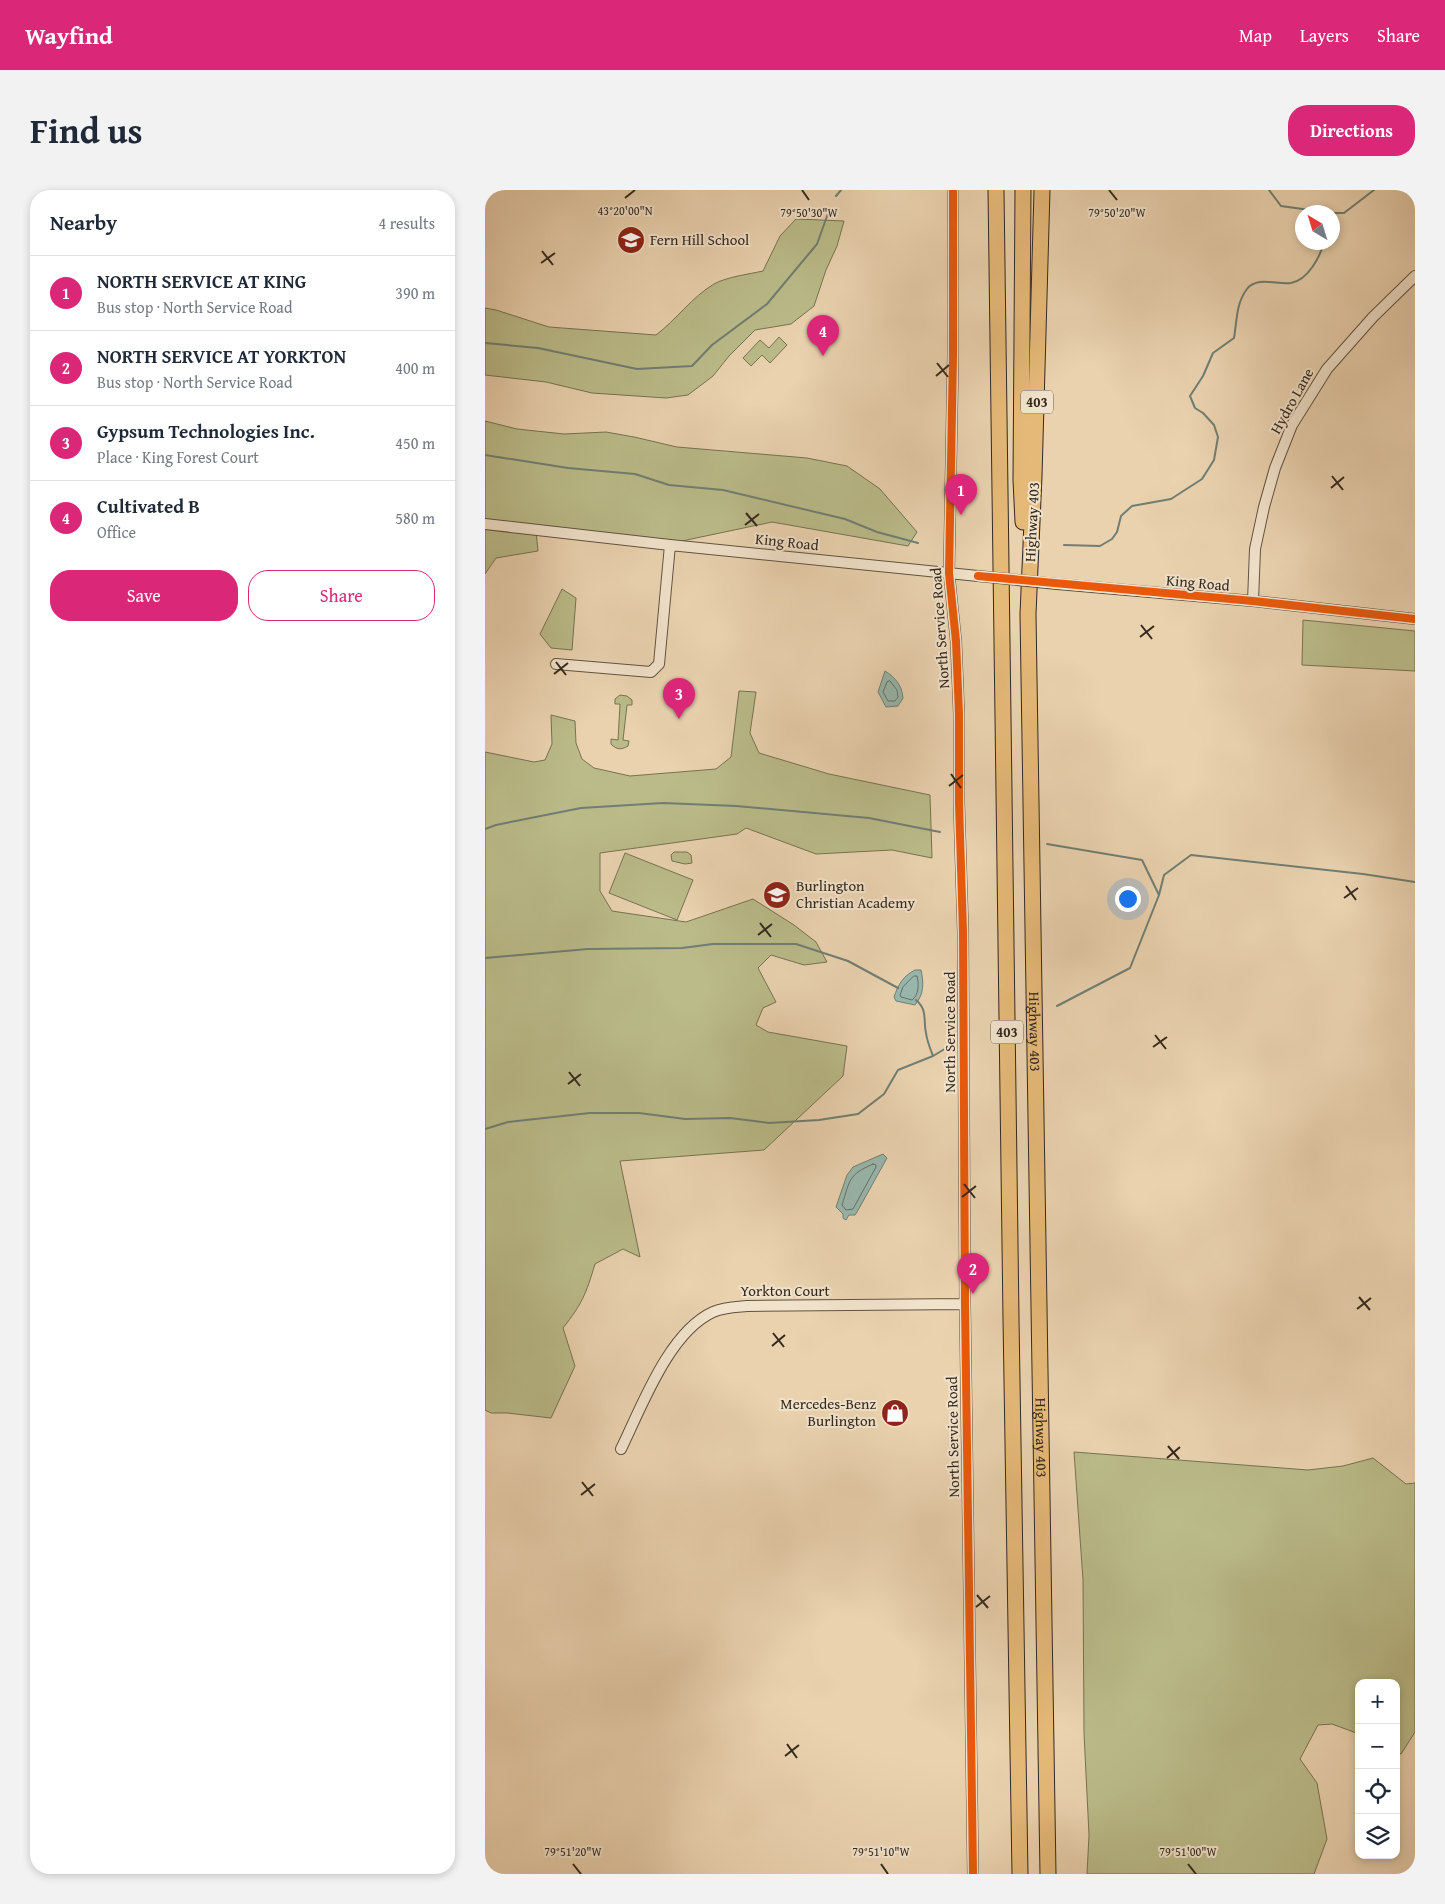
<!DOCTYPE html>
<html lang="en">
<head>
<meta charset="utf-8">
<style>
	:root { --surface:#fff; --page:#f2f2f3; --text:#1f2937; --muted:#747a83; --line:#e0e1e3; --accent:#db2777 }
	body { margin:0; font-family:"Gentium Book Plus",serif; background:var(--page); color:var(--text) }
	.controls { position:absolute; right:15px; bottom:15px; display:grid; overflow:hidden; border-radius:10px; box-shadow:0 2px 8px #0003 }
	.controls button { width:45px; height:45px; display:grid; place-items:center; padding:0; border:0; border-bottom:1px solid var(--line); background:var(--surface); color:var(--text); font:25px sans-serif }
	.compass { position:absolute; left:810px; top:15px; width:45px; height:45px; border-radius:50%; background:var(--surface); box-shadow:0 2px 8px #0003; rotate:322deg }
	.you { position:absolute; left:642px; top:708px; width:18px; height:18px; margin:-12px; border:4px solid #fff; border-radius:50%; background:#1a73e8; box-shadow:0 0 0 8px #1a73e833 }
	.badge { display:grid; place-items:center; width:32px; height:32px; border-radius:50%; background:var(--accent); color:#fff; font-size:16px; font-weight:700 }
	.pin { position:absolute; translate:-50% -41px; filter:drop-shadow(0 1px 2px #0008) }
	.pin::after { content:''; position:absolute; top:26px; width:18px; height:15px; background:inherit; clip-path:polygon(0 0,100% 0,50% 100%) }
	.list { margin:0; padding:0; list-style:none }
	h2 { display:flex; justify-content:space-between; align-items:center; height:65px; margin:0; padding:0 20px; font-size:21px }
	h2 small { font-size:16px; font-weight:400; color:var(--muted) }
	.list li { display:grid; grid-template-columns:32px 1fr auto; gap:15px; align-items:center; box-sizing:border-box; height:75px; padding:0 20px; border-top:1px solid var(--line) }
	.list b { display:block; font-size:19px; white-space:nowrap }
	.list p { margin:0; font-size:16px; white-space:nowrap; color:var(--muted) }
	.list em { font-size:16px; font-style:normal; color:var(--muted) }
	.actions { display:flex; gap:10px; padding:15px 20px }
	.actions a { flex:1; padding:11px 0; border:1px solid var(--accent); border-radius:20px; text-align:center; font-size:18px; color:var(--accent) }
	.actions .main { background:var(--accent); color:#fff }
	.icon { flex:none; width:28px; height:28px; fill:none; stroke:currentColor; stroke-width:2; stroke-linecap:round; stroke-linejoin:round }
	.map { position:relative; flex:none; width:930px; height:1684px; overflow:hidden; border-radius:20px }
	header { display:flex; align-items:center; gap:30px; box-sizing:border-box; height:70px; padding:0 25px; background:var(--accent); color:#fff }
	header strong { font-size:24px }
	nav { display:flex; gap:28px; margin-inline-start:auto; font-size:18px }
	.intro { display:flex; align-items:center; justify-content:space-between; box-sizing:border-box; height:120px; padding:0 30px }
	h1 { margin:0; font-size:35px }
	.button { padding:12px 22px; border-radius:20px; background:var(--accent); color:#fff; font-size:18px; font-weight:700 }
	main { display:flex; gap:30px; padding:0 30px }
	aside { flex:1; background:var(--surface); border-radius:20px; box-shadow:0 2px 8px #0003 }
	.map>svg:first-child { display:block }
	.green { fill:#babb89; stroke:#777253 }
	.water { fill:#98b7ad; stroke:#707e73 }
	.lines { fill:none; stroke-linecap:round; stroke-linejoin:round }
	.shore { stroke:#667065; stroke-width:1 }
	.stream { stroke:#707e73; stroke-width:2 }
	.minor-casing { stroke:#625342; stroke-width:12 }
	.highway-casing { stroke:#34291d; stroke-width:17 }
	.minor { stroke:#f1e2cb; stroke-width:10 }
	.highway { stroke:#e5b978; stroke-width:15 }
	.minor-bridge-casing { stroke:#625342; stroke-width:12; stroke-linecap:butt }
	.minor-bridge { stroke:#f1e2cb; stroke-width:10 }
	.cycleway-casing { stroke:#f1e2cb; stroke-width:11 }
	.cycleway { stroke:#e8590c; stroke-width:8 }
	.ticks { fill:none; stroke:#34291d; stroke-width:2 }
	.labels { text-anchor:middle; stroke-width:4; stroke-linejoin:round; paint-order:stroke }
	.shield { fill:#f1e2cb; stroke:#6d6051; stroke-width:1 }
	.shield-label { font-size:14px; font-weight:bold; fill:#34291d }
	.poi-label { font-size:15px; fill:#34291d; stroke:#f1e2cb; text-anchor:start }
	.street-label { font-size:15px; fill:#34291d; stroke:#f1e2cb }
	.ticks-label { font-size:12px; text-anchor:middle; fill:#34291d; stroke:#f1e2cb; stroke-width:4; stroke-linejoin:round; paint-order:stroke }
</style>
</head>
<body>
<header>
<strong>Wayfind</strong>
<nav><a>Map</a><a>Layers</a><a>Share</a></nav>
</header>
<div class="intro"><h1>Find us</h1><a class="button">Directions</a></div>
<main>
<aside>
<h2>Nearby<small>4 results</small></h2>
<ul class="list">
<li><span class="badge">1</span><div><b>NORTH SERVICE AT KING</b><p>Bus stop · North Service Road</p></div><em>390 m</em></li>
<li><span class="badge">2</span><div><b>NORTH SERVICE AT YORKTON</b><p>Bus stop · North Service Road</p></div><em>400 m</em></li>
<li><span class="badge">3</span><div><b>Gypsum Technologies Inc.</b><p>Place · King Forest Court</p></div><em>450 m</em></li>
<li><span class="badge">4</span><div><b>Cultivated B</b><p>Office</p></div><em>580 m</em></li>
</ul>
<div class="actions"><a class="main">Save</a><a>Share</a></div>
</aside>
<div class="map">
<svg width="930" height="1684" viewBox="0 0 930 1684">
	<rect width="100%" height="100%" fill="#ead2af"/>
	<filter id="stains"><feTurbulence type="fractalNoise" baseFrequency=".004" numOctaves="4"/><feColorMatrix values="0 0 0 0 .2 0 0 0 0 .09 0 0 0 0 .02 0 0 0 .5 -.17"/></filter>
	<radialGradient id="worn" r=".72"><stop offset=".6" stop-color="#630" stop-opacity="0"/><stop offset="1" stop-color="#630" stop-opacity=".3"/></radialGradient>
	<path class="green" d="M311,29L359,31L352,56L341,80L329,116L306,134L270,140L244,166L228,186L203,205L181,208L107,203L61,192L0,185V118L11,120L64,137L171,145C191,130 207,107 229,94C241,87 265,84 278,81L295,46Z
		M294,147L302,155L285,173L277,165L266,176L258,168L275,150L284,158Z
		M0,231L32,239L79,244L121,242L149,247L192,257L322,268L362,276L395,299L432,342L423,356L287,332L197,351L110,343L51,341L53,361L11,368L0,384Z
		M77,399L91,408L87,460L66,458L55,444Z
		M818,430L930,441V481L817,475Z
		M254,501L271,502L265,543L274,563L344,584L445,605L447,668L407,660L331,664L261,638L252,644L115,663V701L127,721L201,732L268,709L309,735L331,752L342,772L319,775L286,765L273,778L291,812L278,818L271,835L283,842L362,856L358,886L279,960L135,971L155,1067L138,1059L110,1074C101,1104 97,1114 78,1138L90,1176L66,1228L22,1223H6L0,1220V562L49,572L60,570L67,554L66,525L90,531L91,553L97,569L109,578L145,586L231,579L246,567Z
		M135,505L142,506L147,510V515H142L138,550L144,551L143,556C136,560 132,560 126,554V549L133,550L135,514H130V509Z
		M189,662H202L206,665L207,673L200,674L187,671L186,665Z
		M140,663L208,690L192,730L124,703Z
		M589,1262L823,1280L858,1276L888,1268L921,1294L930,1293V1542L916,1564L911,1562V1493H874V1544L847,1534L833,1535L815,1569L832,1593L842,1649L829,1684H602L604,1645L599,1543L598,1390Z"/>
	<path class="water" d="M400,481C411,488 417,496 418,508L413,516L401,517L393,502Z
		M430,780H436C439,794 439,804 430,815L411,811L409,807C413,795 418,786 430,780Z
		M398,964L402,968L372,1022L370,1025H364L361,1030L358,1028V1024L351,1017L362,985L368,977Z"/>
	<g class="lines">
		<path class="shore" d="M405,491L412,500L413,507L410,511H403L398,502L402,492Z
			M429,786H432C434,794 434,805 427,810L416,807L415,805L418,797Z
			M388,974L391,975V977L368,1019L361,1020L357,1015C365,990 363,985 388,974Z"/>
		<path class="stream" d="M784,0L796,16L839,22
			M351,6L356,0
			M848,23H859L889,0
			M0,153L53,158L152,179L207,176L227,155L282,114L332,54L345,18
			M0,265L83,278L150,284L184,295L238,300L360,329L392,342L433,353
			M579,355L615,356L627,349L632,342L636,326L647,316L686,309L717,289L729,270L733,247L729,235L718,223L710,218L705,206L718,186L728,163L749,148C752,131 751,113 762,99C772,86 792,95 806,93C823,90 835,67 839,52
			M0,639L11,635L96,618L178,613L251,616L384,628L455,642
			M562,654L657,670L674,705
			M0,768L103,759L197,758L228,754H311L363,771L413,798
			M431,810C443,820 438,830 441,843C442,851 445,858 448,866
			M572,816L645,778L674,705L679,685L706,665L878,684L930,692
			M0,939L23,932L105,923H154L200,929L245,928L284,933L334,930L373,924L399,904L413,880L448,866L463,857"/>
		<g class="minor-casing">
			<path id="minor" d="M468,0V165L464,383L471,451L474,524V613L478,742L480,1114L488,1684
				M0,334L185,355L493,386
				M572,394L768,411L930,429
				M768,411L770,359L779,317L790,278L807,235L842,179L888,127L930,86
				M71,474L166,482L174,474L185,355
				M136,1259C157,1216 184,1142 228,1122C239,1117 251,1117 262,1116L480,1114"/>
		</g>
		<g class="highway-casing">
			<g id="highway">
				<path d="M511,0L526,1129L535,1684"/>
				<path d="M538,0L536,290L538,332"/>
				<path id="s1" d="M557,0L549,286L543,424L563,1684"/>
			</g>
		</g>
		<use href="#minor" class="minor"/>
		<use href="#highway" class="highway"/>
		<g class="minor-bridge-casing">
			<path id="minor-bridge" d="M493,386L572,394"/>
		</g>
		<use href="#minor-bridge" class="minor-bridge"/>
		<g class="cycleway-casing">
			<path id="cycleway" d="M468,0V165L464,383L471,451L474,524V613L478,742L480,1114L488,1684
				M493,386L768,411L930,429"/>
		</g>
		<use href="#cycleway" class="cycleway"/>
	</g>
	<path class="ticks" d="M317,0L324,10M624,0L632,10M140,8L150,0M57,61L68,75M56,73L70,63M452,173L463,187M451,186L464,175M847,286L858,300M846,298L859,287M261,323L272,336M260,335L274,324M656,435L667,449M655,447L669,436M71,472L81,485M69,484L83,473M466,584L476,598M464,596L478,585M861,696L871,710M859,708L873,698M275,733L286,747M273,745L287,734M670,845L681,859M668,857L682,847M84,882L95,896M83,894L96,884M479,994L490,1008M477,1007L491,996M874,1107L885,1120M872,1119L886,1108M288,1143L299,1157M287,1156L300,1145M683,1256L694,1269M682,1268L695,1257M97,1292L108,1306M96,1305L110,1294M492,1405L503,1418M491,1417L505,1406M302,1554L312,1568M300,1566L314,1555M88,1674L96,1684M396,1674L403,1684M703,1674L711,1684"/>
	<defs>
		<g id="school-disc" transform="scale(1.4375)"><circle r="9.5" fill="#8f2418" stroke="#f1e2cb"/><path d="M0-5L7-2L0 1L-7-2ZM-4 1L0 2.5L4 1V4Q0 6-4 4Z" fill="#fff"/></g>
		<g id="shop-disc" transform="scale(1.4375)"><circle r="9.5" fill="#8f2418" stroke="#f1e2cb"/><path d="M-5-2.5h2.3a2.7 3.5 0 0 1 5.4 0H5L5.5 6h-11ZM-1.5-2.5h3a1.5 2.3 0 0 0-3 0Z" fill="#fff"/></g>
	</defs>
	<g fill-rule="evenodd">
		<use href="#school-disc" x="146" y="50"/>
		<use href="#school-disc" x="292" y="705"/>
		<use href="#shop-disc" x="410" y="1223"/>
	</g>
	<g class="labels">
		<g class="shield">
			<rect x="536" y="200.5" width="32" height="23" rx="4"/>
			<rect x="506" y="830.5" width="32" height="23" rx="4"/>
		</g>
		<g class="shield-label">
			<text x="552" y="217">403</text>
			<text x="522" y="847">403</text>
		</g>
		<g class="poi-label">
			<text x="165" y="55">Fern Hill School</text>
			<text x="311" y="701">Burlington<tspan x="311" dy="17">Christian Academy</tspan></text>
			<text x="391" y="1219" text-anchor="end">Mercedes-Benz<tspan x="391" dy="17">Burlington</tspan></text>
		</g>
		<g class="street-label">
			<text transform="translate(807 211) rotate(-61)" y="5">Hydro Lane</text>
			<text transform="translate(547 332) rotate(-87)" y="5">Highway 403</text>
			<text transform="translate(302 352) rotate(6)" y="5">King Road</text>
			<text transform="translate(713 393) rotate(5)" y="5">King Road</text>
			<text transform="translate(455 438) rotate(-94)" y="5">North Service Road</text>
			<text transform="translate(465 842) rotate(-90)" y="5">North Service Road</text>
			<text dy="5" stroke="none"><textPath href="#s1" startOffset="842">Highway 403</textPath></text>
			<text x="300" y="1106">Yorkton Court</text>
			<text transform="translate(468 1247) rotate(-91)" y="5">North Service Road</text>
			<text dy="5" stroke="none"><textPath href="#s1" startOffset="1248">Highway 403</textPath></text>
		</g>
	</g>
	<g class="ticks-label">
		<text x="140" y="25">43°20'00"N</text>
		<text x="324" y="27">79°50'30"W</text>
		<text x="632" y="27">79°50'20"W</text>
		<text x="88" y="1666">79°51'20"W</text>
		<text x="396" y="1666">79°51'10"W</text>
		<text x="703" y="1666">79°51'00"W</text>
	</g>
	<rect width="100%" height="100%" filter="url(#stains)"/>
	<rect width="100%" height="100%" fill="url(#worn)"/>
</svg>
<div class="controls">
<button>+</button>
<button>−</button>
<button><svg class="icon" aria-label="locate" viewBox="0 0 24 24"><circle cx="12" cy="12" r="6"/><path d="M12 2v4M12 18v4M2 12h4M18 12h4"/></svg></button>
<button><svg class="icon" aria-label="layers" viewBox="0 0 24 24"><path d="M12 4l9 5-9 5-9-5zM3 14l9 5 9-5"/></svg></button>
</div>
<svg class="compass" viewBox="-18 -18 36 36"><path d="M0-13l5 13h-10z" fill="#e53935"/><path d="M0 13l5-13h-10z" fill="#747a83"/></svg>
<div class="you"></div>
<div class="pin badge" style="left:476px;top:325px">1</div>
<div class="pin badge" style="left:488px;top:1104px">2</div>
<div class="pin badge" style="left:194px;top:529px">3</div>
<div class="pin badge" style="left:338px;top:166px">4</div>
</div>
</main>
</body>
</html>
